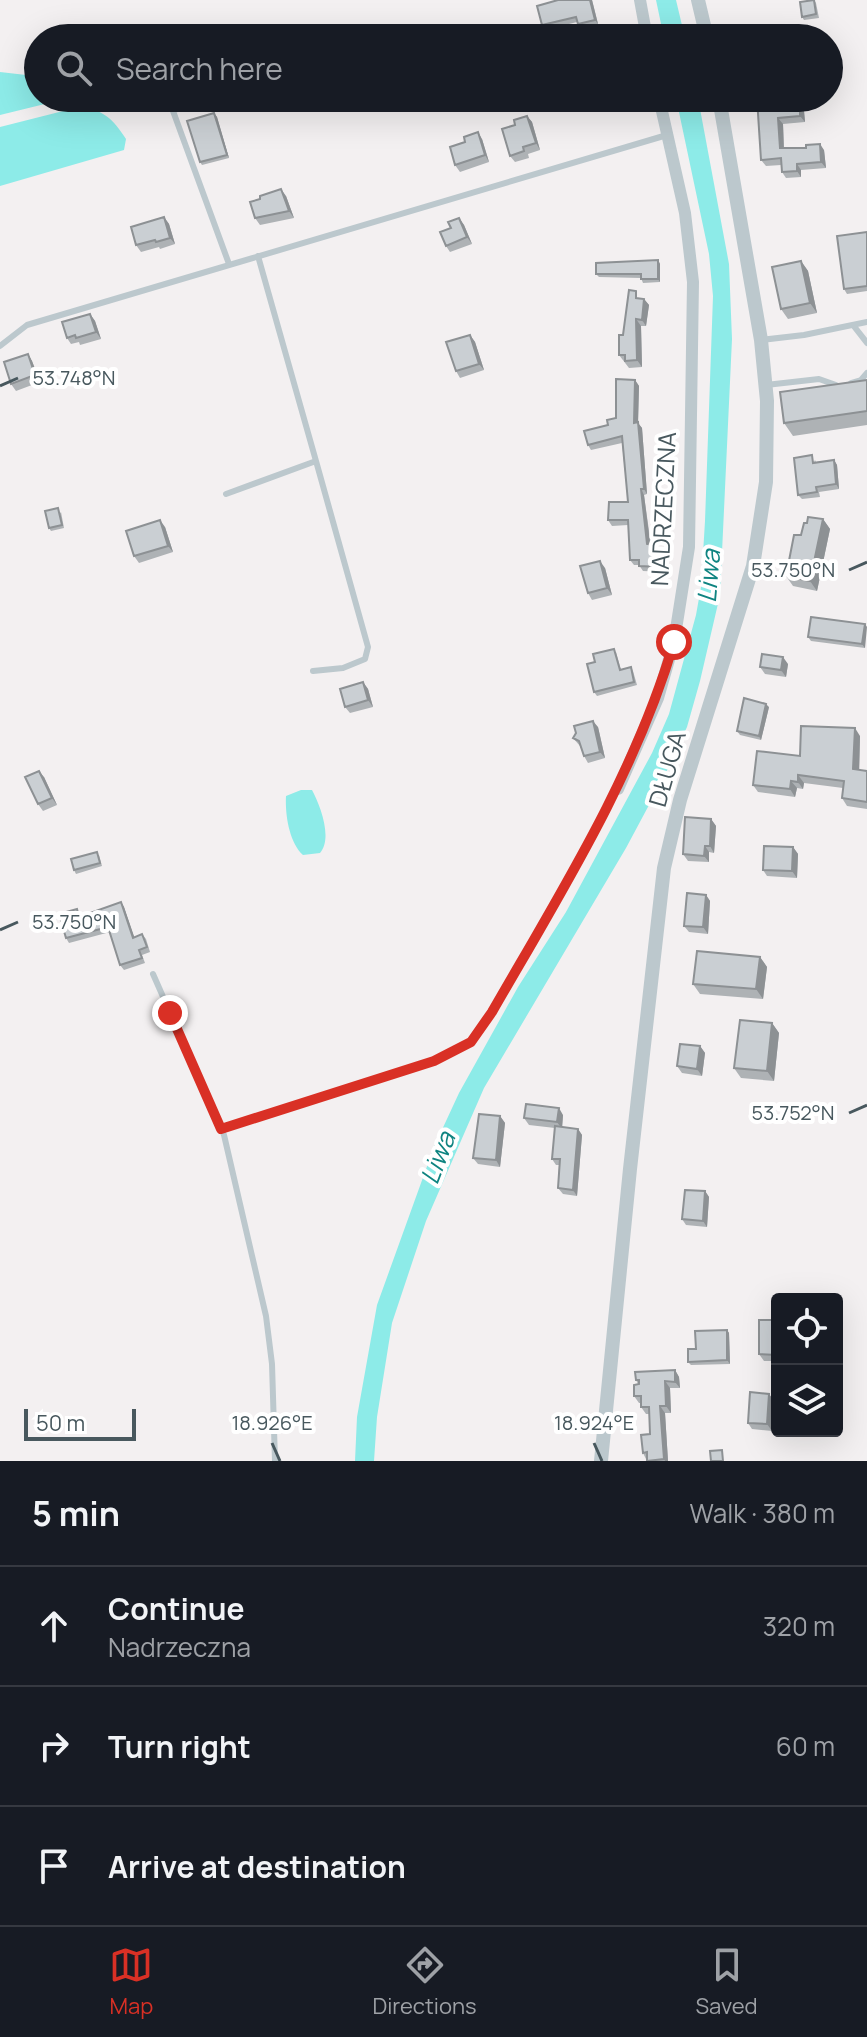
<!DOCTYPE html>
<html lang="en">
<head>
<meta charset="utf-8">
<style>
	:root { --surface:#171b24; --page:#242831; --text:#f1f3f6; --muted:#9ea1a6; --line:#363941; --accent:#d93025 }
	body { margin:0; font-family:Manrope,sans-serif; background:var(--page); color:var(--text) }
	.controls { position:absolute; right:24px; bottom:24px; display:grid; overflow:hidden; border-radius:8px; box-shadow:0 8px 32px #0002 }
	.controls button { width:72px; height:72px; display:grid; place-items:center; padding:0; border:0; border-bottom:2px solid var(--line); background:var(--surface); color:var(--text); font:40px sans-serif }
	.scale { position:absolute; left:24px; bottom:20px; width:112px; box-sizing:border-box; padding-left:8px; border:4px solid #48585e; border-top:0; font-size:22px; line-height:28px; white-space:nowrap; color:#48585e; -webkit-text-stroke:6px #fff; paint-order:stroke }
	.stop { position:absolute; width:24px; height:24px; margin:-18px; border:6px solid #d93025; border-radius:50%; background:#fff }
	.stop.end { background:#d93025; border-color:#fff; box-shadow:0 2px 8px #0008 }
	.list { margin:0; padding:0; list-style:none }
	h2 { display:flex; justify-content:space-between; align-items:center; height:104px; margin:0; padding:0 32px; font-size:34px }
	h2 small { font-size:26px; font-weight:400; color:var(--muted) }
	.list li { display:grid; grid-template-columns:52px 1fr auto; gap:24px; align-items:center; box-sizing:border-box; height:120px; padding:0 32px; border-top:2px solid var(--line) }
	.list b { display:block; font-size:30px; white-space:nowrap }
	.list p { margin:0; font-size:26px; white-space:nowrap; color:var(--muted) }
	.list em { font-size:26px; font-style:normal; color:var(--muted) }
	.icon { flex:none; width:44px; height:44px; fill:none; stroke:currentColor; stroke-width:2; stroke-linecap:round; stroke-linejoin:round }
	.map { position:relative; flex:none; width:867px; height:1461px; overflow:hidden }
	.search { position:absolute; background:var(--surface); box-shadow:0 8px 32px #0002; left:24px; right:24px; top:24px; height:88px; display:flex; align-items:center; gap:20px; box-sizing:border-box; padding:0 28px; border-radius:44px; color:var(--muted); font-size:30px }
	.sheet { height:464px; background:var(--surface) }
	nav { display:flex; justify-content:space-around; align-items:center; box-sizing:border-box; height:112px; border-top:2px solid var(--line); background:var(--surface); font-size:22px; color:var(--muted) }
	nav a { display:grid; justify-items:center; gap:4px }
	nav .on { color:var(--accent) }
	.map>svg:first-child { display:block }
	.water { fill:#8debe8 }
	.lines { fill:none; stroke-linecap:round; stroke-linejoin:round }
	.service { stroke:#bcc8cd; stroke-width:6 }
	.minor { stroke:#bcc8cd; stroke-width:12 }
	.tertiary { stroke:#bcc8cd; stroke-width:14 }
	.wall { fill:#aeb2b5 }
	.shaded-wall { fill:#8d9194 }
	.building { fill:#cacfd3; stroke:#8d9194; stroke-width:2 }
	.route { stroke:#d93025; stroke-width:10 }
	.ticks { fill:none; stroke:#48585e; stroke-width:3 }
	.labels { text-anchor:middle; stroke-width:8; stroke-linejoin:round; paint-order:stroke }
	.street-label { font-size:24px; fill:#48585e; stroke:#fff }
	.water-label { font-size:26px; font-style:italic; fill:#0f8481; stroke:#fff }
	.ticks-label { font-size:20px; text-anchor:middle; fill:#48585e; stroke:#fff; stroke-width:8; stroke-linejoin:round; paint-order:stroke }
</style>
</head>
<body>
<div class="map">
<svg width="867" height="1461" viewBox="0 0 867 1461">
	<rect width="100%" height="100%" fill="#f3f0f1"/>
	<path class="water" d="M656,0H676L685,38H664Z
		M0,72L26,75L38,81V98H54L53,102L0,115Z
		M676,98H698L729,264L732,339L720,595L700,681L687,727L664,777L626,848L484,1088L426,1221L392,1323L377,1417L374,1461H355L357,1417L377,1305L434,1147L459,1093L518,987L566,912L652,753L669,714L696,615L701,587L705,521L713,296L709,254Z
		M79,107C103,109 113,119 126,139L124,150L0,186V127Z
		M301,790H312C320,805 333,838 320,853L303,855C289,842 285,814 286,796Z"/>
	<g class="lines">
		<path class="service" d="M198,98L173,111L229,264
			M853,325L867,343
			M761,340L804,335L867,322
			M0,346L27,325L667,135
			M851,383L861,380L867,373
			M766,385L819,379L836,385
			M226,494L316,461L258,256
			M313,671L343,668L365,659L368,647L316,461
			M153,974L224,1135L266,1316L272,1364L275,1461
			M221,1129L434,1061L471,1042L492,1012L617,790"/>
		<path class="minor" d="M640,0L647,38
			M618,789L658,698L674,642L689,547L693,282L685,213L659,98"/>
		<path class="tertiary" d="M698,0L707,38
			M601,1461L630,1169L664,868L680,800L753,566L766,482L767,401L761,340L719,98"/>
	</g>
	<path class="wall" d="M558,0H592L598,24L581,29L577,22L545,30L542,25Z
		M814,0L816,3L819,18L804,20L802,17Z
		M212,98H235L216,104Z
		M757,98H790V105L804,111L805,122L783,124L784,148L824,150L826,168L801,170V177L786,178L782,172L781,165L766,166L761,160Z
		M214,113L217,117L229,158L202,165L200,162Z
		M527,116L532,122L540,150L528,154L529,158L515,162L510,156Z
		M482,139L489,162L460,172L455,165Z
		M286,196L294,218L260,225L255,218Z
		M164,217L169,224L175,244L160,249L159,247L141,252L136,245Z
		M459,218L464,225L472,244L450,252L446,246L451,228Z
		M867,232V291L847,294L844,289Z
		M658,260L660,264V282L643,283L641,278L599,277L596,274Z
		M801,261L808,271L817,313L788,319L781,309Z
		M641,298L644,299L649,305L646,326H641L642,367L629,368L619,355L623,335Z
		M90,314L95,321L101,339L80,345L79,342L71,344L67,338Z
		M470,335L475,342L484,370L460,378L456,371Z
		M28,354L32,361L40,382L16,391L11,384Z
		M635,380L639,386L638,423L642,428L647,494L644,495L651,545H653L657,549L665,555V572L643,571L639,565H634L630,560L628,525L612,526L608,520L628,502L622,443L591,450L588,445L616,418Z
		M867,380V425L793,436L784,423Z
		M815,460L816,462L834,460L837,465L839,489L819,492L820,497L802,499L798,495Z
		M61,512L64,528L51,531L49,528Z
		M823,519L830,529L817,591L793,586L786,576L801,535L807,523Z
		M165,527L173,552L139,563L134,556Z
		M605,568L612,595L592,600L588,593Z
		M865,624V648L811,641L808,637Z
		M616,652L621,670L631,667L633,671L637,685L597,696L594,692L595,662Z
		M788,664L786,677L765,674L760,667Z
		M363,682L368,689L373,707L350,713L345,707Z
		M769,707L761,740L740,735L737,731Z
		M598,727L605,758L588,763L584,756L580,746L573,738Z
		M860,736L859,770L867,771V809L847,806L842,798L843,788L804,783L803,789L797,788L795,797L758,792L753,785L800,756Z
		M44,777L57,805L43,811L38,804Z
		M711,819L716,826L714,853L709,852V862L688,861L683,854Z
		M793,847L798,854L797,878L767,876L763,870Z
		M99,855L102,866L76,874L74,870Z
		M706,895L710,901L708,934L689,932L684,926Z
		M121,902L124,907L134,937L142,934L146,939L150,952L142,955L145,963L124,970L120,965L110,932L69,943L66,938L80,913L81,916Z
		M760,957L767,967L763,999L700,994L693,984Z
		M772,1023L779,1033L774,1081L741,1078L734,1068Z
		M700,1046L705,1053L702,1076L682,1073L677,1066Z
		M563,1115L562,1127L578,1129L582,1135L577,1196L563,1194L558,1188L559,1165H556L552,1159L555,1128L529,1125L524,1118Z
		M500,1116L505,1123L500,1167L478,1164L473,1158Z
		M705,1191L709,1197L707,1227L686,1225L682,1219Z
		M777,1320V1361H764L759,1354Z
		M727,1330L729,1333L730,1364L691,1365L688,1362L696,1349Z
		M675,1370L679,1377L680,1388H670L671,1413H665L668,1461H647L643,1453L650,1434L649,1414H646L641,1407V1403H639L634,1396L638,1384L636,1380Z
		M769,1394L774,1401L772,1431L752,1429L748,1423Z"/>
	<path class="shaded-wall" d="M590,0H592L598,24L595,20Z
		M786,98H790L791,112L786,106Z
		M800,105L804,111L805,122L800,116Z
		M214,113L217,117L229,158L227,155Z
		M527,116L532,122L540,150L536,143Z
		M778,118L783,124L784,154L780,148Z
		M478,132L482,139L489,162L485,155Z
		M820,144L824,150L826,168L821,162Z
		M797,164L801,170V177L797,171Z
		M281,189L286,196L294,218L289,211Z
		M164,217L169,224L175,244L170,238Z
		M459,218L464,225L472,244L467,237Z
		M658,260L660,264V282L658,279Z
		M801,261L808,271L817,313L810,303Z
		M644,299L649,305L646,326L642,320Z
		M90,314L95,321L101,339L96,332Z
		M636,319L641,326L642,367L637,360Z
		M470,335L475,342L484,370L479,364Z
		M28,354L32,361L40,382L35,375Z
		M635,380L639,386L638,423L642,428L647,494L644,489L634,423Z
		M834,460L837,465L839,489L836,484Z
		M641,489L644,495L651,550L647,544Z
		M823,519L830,529L817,591L810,581Z
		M160,520L165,527L173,552L168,546Z
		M661,549L665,555V572L661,567Z
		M600,561L605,568L612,595L607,588Z
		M865,624L867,627L865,648L862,644Z
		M783,657L788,664L786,677L781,670Z
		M363,682L368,689L373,707L368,700Z
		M766,704L769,707L761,740L759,736Z
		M593,721L598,727L605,758L600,752Z
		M855,728L860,736L859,777L853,769Z
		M39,771L44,777L57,805L52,798Z
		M798,775L804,783L803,789L798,782Z
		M791,781L797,788L795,797L790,789Z
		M711,819L716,826L714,853L710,846Z
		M705,846L709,852V862L704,856Z
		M793,847L798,854L797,878L792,871Z
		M706,895L710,901L708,934L703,927Z
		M121,902L124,907L136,942L133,938Z
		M760,957L767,967L763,999L756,989Z
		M772,1023L779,1033L774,1081L767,1071Z
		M700,1046L705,1053L702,1076L697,1069Z
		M559,1108L563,1115L562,1129L557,1122Z
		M500,1116L505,1123L500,1167L496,1160Z
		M578,1129L582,1135L577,1196L573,1190Z
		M705,1191L709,1197L707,1227L703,1221Z
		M727,1330L729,1333L730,1364L727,1360Z
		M675,1370L679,1377L680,1388L675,1382Z
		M665,1381L670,1388L671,1413L666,1406Z
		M769,1394L774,1401L772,1431L767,1424Z
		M660,1406L665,1413L668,1461H665L664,1459Z"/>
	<path class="building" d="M558,0H590L595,20L578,24L576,17L542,25L537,6Z
		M814,0L816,14L802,17L800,2Z
		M767,31L768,38H749V32Z
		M757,98H786V106L800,105V116L778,118L780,148H806V145L820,144L821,162L797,164V171L782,172L781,158L761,160Z
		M214,113L227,155L200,162L187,121Z
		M527,116L536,143L523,147L524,151L510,156L502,129L515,125L514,120Z
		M478,132L485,155L455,165L450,147L465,142L464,137Z
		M281,189L289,211L255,218L250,202L260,199V196Z
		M164,217L170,238L156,242L155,240L136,245L131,227Z
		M459,218L467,237L446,246L440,232L451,228L448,222Z
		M867,232V286L844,289L837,236Z
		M658,260V279H641V274H596V263Z
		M801,261L810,303L781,309L772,267Z
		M629,290L636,291V298L644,299L642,320L636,319L637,360L625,361V355H619V335H623Z
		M90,314L96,332L76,338L75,335L67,338L62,322Z
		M470,335L479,364L456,371L446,342Z
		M28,354L35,375L11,384L4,362Z
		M616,379L635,380L634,423L638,422L644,489H641L647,544L653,545V549H661V567L639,566V560H630L628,520H608L609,502H628L622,436L588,445L584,431L608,425L607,420L616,418Z
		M867,380V411L784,423L780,392Z
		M812,455L813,463L834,460L836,484L816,487L817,492L798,495L794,458Z
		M58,508L62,525L49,528L45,511Z
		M808,517L823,519L810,581L786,576L794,535H801L804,523H807Z
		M160,520L168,546L134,556L126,531Z
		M600,561L607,588L588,593L580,566Z
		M811,617L865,624L862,644L808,637Z
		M614,649L620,670L631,667L634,682L594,692L587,664L595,662L593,654Z
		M762,654L783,657L781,670L760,667Z
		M363,682L368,700L345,707L340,689Z
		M744,698L766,704L759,736L737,731Z
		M593,721L600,752L584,756L579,741L573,738L576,733L574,726Z
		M801,726L855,728L853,769L867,771V802L842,798L844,781L798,775V782L791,781L790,789L753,785L757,751L800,756Z
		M39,771L52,798L38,804L25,777Z
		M685,817L711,819L710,846H705L704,856L683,854Z
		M764,846L793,847L792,871L763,870Z
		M97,852L100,863L74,870L71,859Z
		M687,893L706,895L703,927L684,926Z
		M121,902L133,938L142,934L147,947L139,950L142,958L120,965L108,927L66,938L59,914L77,909L79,917Z
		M697,951L760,957L756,989L693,984Z
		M740,1020L772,1023L767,1071L734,1068Z
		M680,1044L700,1046L697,1069L677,1066Z
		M526,1104L559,1108L557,1122L524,1118Z
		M479,1114L500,1116L496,1160L473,1158Z
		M555,1126L578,1129L573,1190L558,1188L560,1159H552Z
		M685,1190L705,1191L703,1221L682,1219Z
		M759,1320H777V1355L759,1354Z
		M727,1330V1360L688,1362V1349H696L695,1331Z
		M675,1370V1382L665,1381L666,1406H660L664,1459L647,1461V1452L643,1453L641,1435L650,1434L649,1407H641V1396H634V1385L639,1384V1380H636L635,1372Z
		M750,1392L769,1394L767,1424L748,1423Z
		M722,1450L723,1461H711L710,1451Z"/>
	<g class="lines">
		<path class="route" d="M170,1013L221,1129L434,1061L471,1042L492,1012C561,892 635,775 674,642"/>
	</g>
	<path class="ticks" d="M0,386L18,378M849,570L867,562M0,930L18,922M849,1113L867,1105M272,1443L280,1461M594,1443L602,1461"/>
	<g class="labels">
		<g class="street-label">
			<text transform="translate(664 509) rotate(-87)" y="8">NADRZECZNA</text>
			<text transform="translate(668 769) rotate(-74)" y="8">DŁUGA</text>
		</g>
		<g class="water-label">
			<text transform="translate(709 576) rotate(-85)" y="9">Liwa</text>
			<text transform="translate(438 1158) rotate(-69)" y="9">Liwa</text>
		</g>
	</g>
	<g class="ticks-label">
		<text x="74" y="385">53.748°N</text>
		<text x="793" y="577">53.750°N</text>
		<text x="74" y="929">53.750°N</text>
		<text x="793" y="1120">53.752°N</text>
		<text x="272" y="1430">18.926°E</text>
		<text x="594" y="1430">18.924°E</text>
	</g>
</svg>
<div class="controls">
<button><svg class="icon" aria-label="locate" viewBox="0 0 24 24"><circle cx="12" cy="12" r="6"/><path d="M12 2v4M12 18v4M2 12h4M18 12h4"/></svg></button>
<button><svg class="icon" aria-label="layers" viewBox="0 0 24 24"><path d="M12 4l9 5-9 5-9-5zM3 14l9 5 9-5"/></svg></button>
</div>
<div class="scale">50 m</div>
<div class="stop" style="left:674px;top:642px"></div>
<div class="stop end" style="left:170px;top:1013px"></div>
<div class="search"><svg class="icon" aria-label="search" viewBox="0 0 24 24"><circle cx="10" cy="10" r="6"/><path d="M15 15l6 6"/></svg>Search here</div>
</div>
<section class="sheet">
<h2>5 min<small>Walk · 380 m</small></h2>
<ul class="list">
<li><svg class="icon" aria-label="ahead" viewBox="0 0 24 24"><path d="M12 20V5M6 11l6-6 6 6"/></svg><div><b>Continue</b><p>Nadrzeczna</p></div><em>320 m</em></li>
<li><svg class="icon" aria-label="right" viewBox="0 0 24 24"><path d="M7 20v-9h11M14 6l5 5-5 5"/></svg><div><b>Turn right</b></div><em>60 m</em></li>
<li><svg class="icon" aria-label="arrive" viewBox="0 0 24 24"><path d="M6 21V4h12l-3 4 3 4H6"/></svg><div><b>Arrive at destination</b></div></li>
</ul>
</section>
<nav>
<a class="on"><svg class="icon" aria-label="map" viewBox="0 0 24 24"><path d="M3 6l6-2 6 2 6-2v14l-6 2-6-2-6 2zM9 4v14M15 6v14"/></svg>Map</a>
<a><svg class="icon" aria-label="directions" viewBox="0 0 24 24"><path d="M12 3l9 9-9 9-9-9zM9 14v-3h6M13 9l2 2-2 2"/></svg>Directions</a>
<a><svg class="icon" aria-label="saved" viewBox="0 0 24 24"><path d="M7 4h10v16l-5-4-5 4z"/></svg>Saved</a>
</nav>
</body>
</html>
